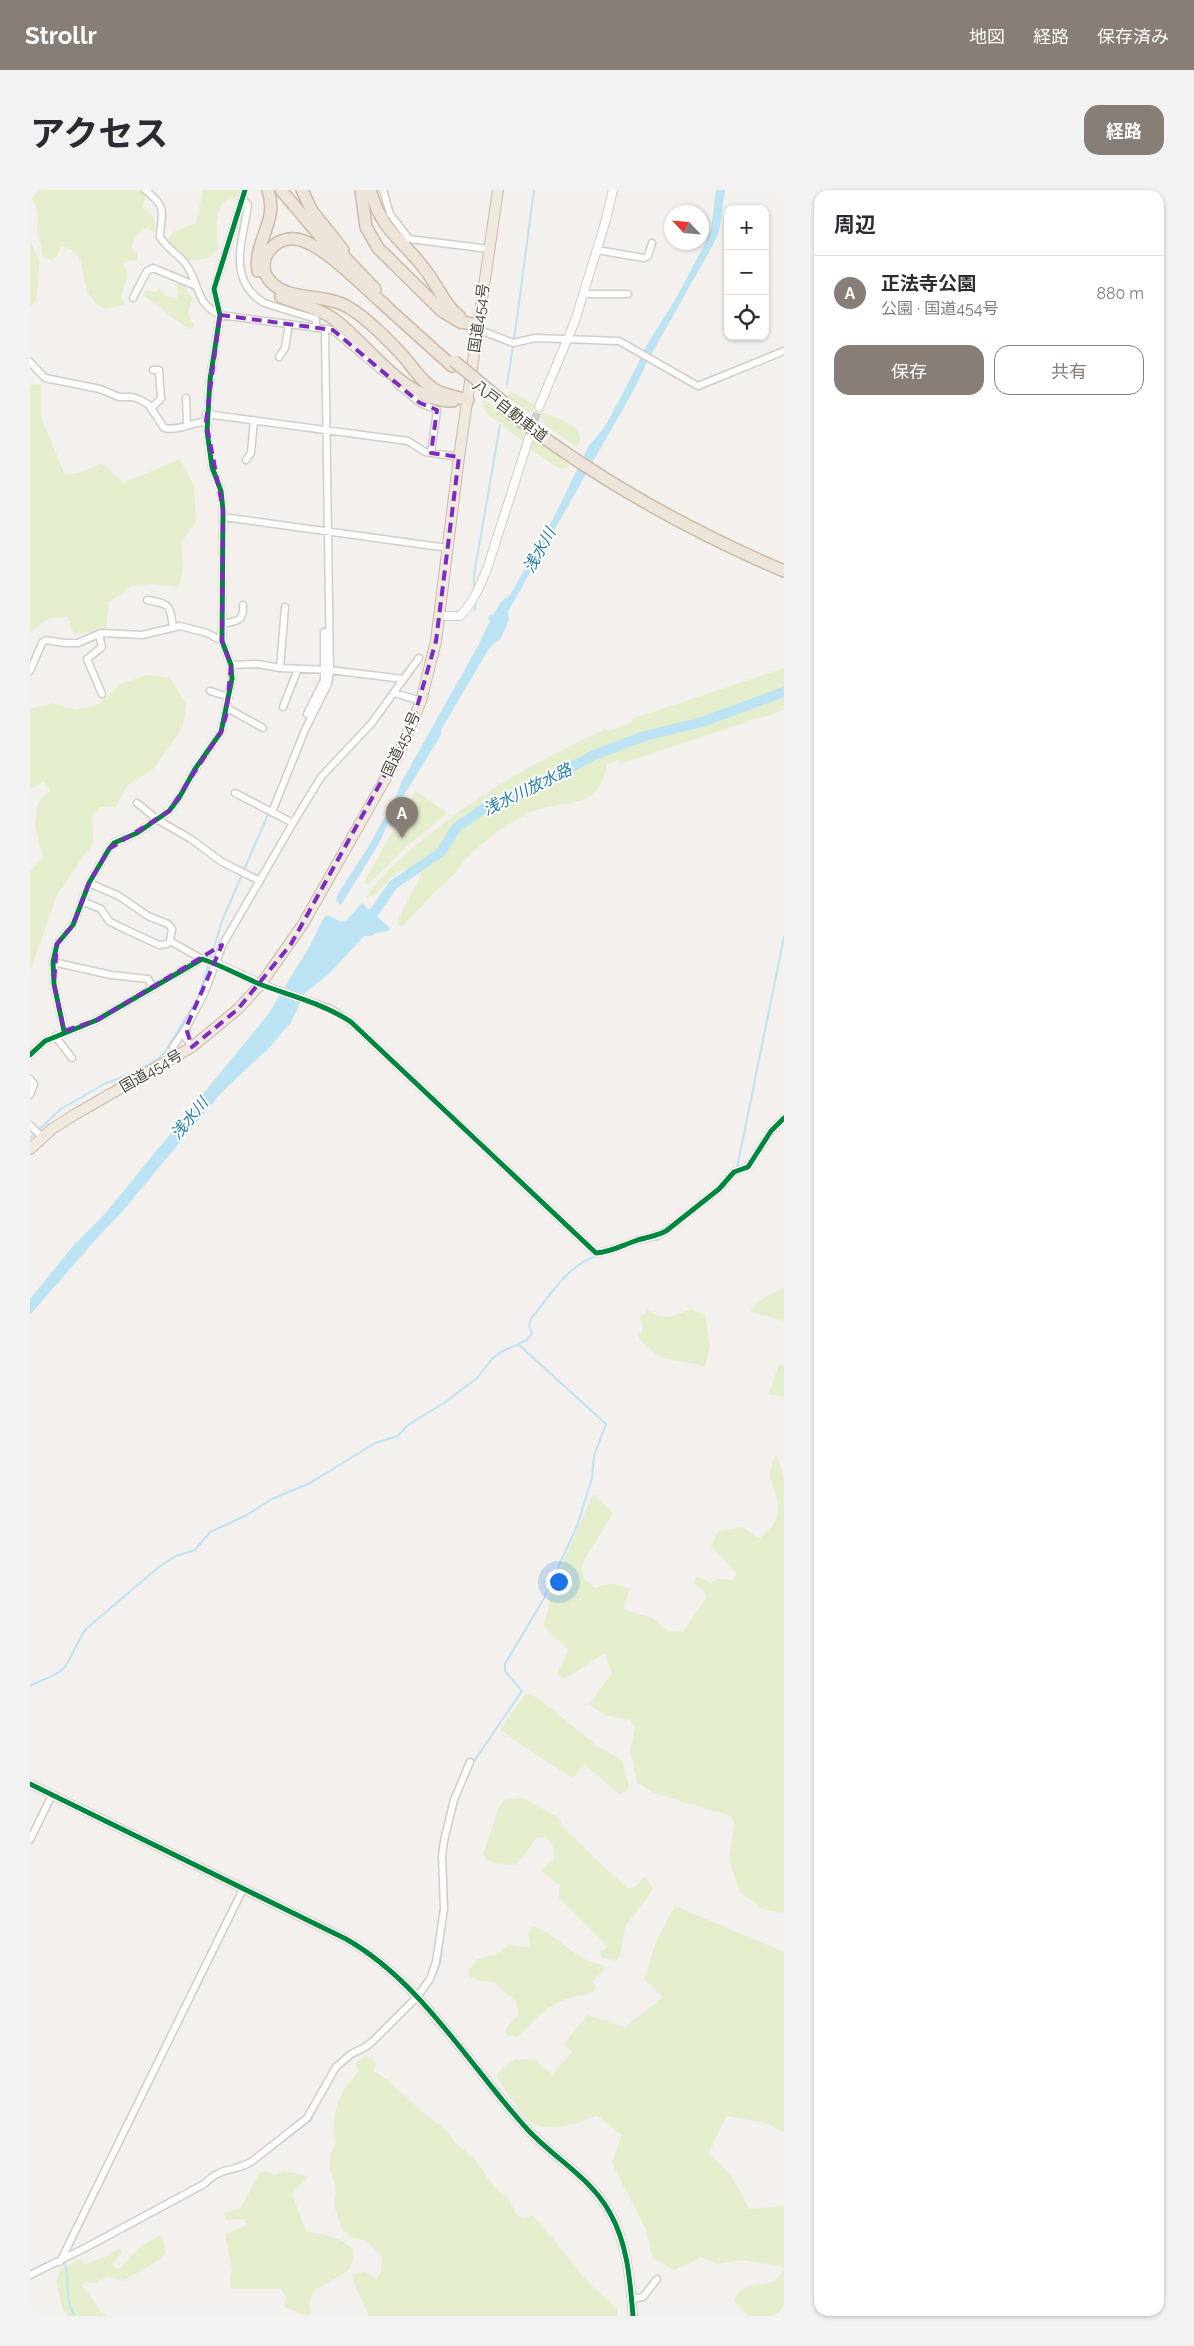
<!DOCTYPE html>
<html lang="ja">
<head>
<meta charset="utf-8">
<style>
	:root { --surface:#fff; --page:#f2f2f3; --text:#2b2b33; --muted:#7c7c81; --line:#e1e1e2; --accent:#867e77 }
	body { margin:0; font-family:Raleway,"Noto Sans JP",sans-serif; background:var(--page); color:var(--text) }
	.controls { position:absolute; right:15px; top:15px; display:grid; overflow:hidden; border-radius:10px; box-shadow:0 1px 4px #0004 }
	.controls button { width:45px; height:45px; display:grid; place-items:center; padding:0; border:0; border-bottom:1px solid var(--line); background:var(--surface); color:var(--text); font:25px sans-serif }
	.compass { position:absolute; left:634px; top:15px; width:45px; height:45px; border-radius:50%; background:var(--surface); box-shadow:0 1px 4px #0004; rotate:296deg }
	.you { position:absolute; left:528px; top:1391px; width:18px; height:18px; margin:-12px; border:4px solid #fff; border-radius:50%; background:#1a73e8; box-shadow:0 0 0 8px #1a73e833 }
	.badge { display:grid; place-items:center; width:32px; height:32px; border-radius:50%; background:var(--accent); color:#fff; font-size:16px; font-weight:700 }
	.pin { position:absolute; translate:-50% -41px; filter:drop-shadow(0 1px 2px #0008) }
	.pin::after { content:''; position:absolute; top:26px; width:18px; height:15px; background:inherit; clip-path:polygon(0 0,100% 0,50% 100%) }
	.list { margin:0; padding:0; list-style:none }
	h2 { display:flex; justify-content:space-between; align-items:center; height:65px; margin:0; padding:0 20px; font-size:21px }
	h2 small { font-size:16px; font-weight:400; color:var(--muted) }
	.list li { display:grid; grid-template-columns:32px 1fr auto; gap:15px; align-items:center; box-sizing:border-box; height:75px; padding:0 20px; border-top:1px solid var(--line) }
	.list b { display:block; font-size:19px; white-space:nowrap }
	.list p { margin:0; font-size:16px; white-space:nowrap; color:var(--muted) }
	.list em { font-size:16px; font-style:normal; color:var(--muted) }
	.actions { display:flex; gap:10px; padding:15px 20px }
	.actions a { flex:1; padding:11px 0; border:1px solid var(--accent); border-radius:15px; text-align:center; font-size:18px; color:var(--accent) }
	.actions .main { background:var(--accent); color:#fff }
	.icon { flex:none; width:28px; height:28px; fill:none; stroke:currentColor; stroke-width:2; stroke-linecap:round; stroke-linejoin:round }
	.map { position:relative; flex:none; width:754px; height:2126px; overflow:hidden; border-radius:15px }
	header { display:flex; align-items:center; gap:30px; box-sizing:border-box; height:70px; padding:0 25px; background:var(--accent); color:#fff }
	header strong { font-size:24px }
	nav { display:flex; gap:28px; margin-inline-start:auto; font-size:18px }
	.intro { display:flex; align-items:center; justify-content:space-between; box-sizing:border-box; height:120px; padding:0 30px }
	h1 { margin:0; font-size:35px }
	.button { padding:12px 22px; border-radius:15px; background:var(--accent); color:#fff; font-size:18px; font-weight:700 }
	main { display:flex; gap:30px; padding:0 30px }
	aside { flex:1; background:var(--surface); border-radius:15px; box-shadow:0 1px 4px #0004 }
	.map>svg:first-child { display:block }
	.green { fill:#e4eecc }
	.water { fill:#bce3f3 }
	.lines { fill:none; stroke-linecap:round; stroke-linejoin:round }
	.stream { stroke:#bce3f3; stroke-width:2 }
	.river { stroke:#bce3f3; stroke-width:10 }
	.tertiary-tunnel { stroke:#d1cdc9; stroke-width:8; stroke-dasharray:8 4; stroke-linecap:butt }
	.minor-casing { stroke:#d1ceca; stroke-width:9 }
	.tertiary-casing { stroke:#d1ceca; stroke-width:10 }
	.trunk-casing { stroke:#ccbaa7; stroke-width:12 }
	.motorway-casing { stroke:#ccbaa7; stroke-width:14 }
	.minor { stroke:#fdfdfc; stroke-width:6 }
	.tertiary { stroke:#fdfdfc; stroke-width:8 }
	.trunk { stroke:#f0e9e0; stroke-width:10 }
	.motorway { stroke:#ede5da; stroke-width:11 }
	.motorway-bridge-casing { stroke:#ccbaa7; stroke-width:14; stroke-linecap:butt }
	.motorway-bridge { stroke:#ede5da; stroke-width:11 }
	.cycleway-casing { stroke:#fff; stroke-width:8 }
	.cycleway { stroke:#00873e; stroke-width:5 }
	.marked { fill:none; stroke:#7b2cbf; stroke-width:4; stroke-dasharray:10 6; stroke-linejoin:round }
	.labels { text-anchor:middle; stroke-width:4; stroke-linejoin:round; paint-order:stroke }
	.street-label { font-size:15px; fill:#4b4137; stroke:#fff }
	.water-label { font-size:16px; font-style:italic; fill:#257ea5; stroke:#fff }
</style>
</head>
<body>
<header>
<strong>Strollr</strong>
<nav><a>地図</a><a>経路</a><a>保存済み</a></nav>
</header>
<div class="intro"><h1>アクセス</h1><a class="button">経路</a></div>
<main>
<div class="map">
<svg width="754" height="2126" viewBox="0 0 754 2126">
	<rect width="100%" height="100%" fill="#f3f0ed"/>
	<path class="green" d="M0,0H110L116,5L113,17C123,26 128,28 124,43L119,38C108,38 106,47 101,57L107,63V69L93,73L98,86L94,95L91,108L95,114L74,119C40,99 67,62 30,56L28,65L22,70L13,67L7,37L8,28L5,12L0,6Z
		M173,0H210L206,7C201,8 196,9 192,14C186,23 185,48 189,58L179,68L158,71L139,52V48L145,41L166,33Z
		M0,51L10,71L6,111L0,116Z
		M151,92L156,97L157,102L163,108C158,119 156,125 164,134L163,139C152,139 126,112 113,106L115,100L126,102L129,99L137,106L147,108L149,100L146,96Z
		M11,194V227L35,285L52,282L72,273L93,293L150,269L164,296L166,332L151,352L153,377L149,397L121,394L102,396L79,412L76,439L44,444L38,427L20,428L0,442V195Z
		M479,202L486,204L505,215L501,223L481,211L478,206Z
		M455,210L540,272L537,278L531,279L502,261L501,251L497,248L491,250L473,237V233C463,231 452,221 453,211Z
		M511,222C525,227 560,236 547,257L515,235L510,225Z
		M754,478V520L589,574V570L577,574C570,625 531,606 495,625C476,635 456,649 440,665C433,672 427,681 420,688C403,703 388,720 372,737L368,735C368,722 388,697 392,680C358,671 356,706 336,708C351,684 374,665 395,648C452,601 509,570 575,539L580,541L602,532L603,529Z
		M117,485L140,488L156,514L153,537L123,579L97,596L85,617H71L62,626L63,653L28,703L0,781V682L13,667L5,635L8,613L20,600L13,591L0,600V519L23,513L45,520L69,514L89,495Z
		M385,601L415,621V625L376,657L338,695L334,692Z
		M754,1098V1131L721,1122L722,1118L732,1109Z
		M660,1119L675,1125L680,1156L675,1177C643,1166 633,1177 608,1147L613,1138L610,1128L618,1120C633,1131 645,1127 660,1119Z
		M749,1174L754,1176V1207L739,1204Z
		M744,1266H747L754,1288V1723L732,1719L710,1702L699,1670L704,1634L701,1626L624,1603L607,1593L600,1559L605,1539L600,1530L577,1526L559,1514L582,1483L575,1463L534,1489L527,1483L539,1460L514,1436L520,1411L518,1407L563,1304L583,1323L551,1376L554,1389L565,1398C579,1393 587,1392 599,1399L594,1420L623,1428L638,1441L653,1442L677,1407L673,1400L664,1394L666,1386L681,1393L688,1389L703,1390L707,1384L681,1357L688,1341L712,1337L725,1346L730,1348C754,1328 751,1314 739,1286Z
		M496,1503L508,1508L567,1556L593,1571L599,1598L591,1605L555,1575L543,1588L491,1555L470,1539Z
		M492,1608L528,1627L534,1638L583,1686L600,1699L608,1694L615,1686L623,1699L595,1737L590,1766L586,1771L571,1767L570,1763L577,1756L529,1708L530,1695L511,1681L524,1669L523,1657L516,1647L506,1648C487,1675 492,1680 458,1671L453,1664L470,1615L475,1610Z
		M645,1716L754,1762V1942L735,1933L696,1926L679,1963L702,1987L720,2019L754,2016V2077L712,2070L687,2074L671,2067L644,2080L622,2068L617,2042L582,1973L592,1945L567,1926C547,1933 519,1945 500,1931C490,1924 473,1895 465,1885L485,1869L505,1870L522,1884L542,1862L534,1854L557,1825L595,1837L633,1807L614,1789L627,1749Z
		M503,1736C529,1745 545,1771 573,1775L576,1778L562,1791L566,1797L562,1803C524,1810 516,1817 490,1845L486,1847L478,1846L475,1841L479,1834L488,1826C489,1804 476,1807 465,1792L450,1791L439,1786L438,1781L448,1769L465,1765L479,1755L497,1757L500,1754L498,1742Z
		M334,1866L342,1869L347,1875L343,1881L358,1890L396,1925L413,1937L427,1955L444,1968L464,1997L479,2009L486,2024L494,2029L502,2025L510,2033L555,2089L587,2119V2126H339C334,2111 324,2100 322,2084L335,2082L347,2089L351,2082L352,2065L335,2051L320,2047L312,2039L304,2015L306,1998L300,1979L301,1963L305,1953C301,1940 305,1913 314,1900C318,1893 324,1889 328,1881L325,1873Z
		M235,1981L245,1985L255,1981L277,1986V1989L262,2004L276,2042C292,2042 309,2047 322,2058C323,2065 324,2074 318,2080C305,2092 270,2098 282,2123L278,2126L254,2117L256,2107L251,2099H201L200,2086L202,2080L195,2044L218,2035L214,2029L196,2030L194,2023L211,2018L228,1985Z
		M132,2045L136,2063L123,2074L92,2091L78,2086L65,2093L55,2092L52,2095L71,2122L77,2126H39L33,2120L26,2092L31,2079L51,2068L56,2074L75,2067L89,2058L92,2062L82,2074L86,2078L90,2079C102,2063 113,2052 132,2045Z
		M754,2079V2126H718L704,2110C715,2088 731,2100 746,2089C749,2087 752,2082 754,2079Z"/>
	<path class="water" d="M686,0H695L689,42L683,55L617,172L606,196L488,404L478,421L479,430L470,450L464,453L458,460L411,540V545L364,621L348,655L311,715L306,710L308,704L340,654L367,605L372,591L449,454L460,431L458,429L460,425H463L471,412L480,405L518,339L558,257L576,235L608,174L613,161L645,110L676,52L681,39Z
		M332,713L360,738L358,741L345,743L341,746H334L299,784L275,803L261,832L242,855L193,901L91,1023L66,1049L0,1125V1109L44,1055L73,1026L237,826L281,754L294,727L298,725L309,731H316Z"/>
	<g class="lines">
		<path class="stream" d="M292,141V160
			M484,150L504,0
			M477,194L483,156
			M444,401V385L470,235
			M445,420L446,410
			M0,948L31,919L76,893L104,883L129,868L135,862L168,808L192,731L239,622
			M707,978L754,747
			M688,1004L702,989
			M657,1028L673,1016
			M609,1053L630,1049L637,1043
			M572,1065L593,1059
			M0,1496C9,1491 20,1488 29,1482C42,1473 46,1450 57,1438L130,1376L146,1366L165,1360L180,1342L215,1326L242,1309L280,1293L345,1253L368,1246L378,1235L414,1213L447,1188L462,1169L471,1162L497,1150L502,1143L499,1135L501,1129C520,1106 537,1075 567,1066
			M442,1574L492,1501L475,1481V1474L514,1408L547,1336L562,1288L564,1266L576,1234L488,1154
			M419,1642L426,1613
			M416,1676L417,1717
			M405,1785L410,1774L414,1741
			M390,1808L399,1796
			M321,1868L339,1859
			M229,1970L281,1930L293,1905
			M205,1981L223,1974
			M168,2001L177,1996L186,1988
			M35,2073C40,2090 34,2110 45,2126
			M0,2089L111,2031"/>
		<path class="river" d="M336,734L363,695L411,662L426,638L456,617L486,607L564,565L615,546L672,532L754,502"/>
		<path class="tertiary-tunnel" d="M501,242L509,217"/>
		<g class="minor-casing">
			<path id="minor" d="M115,0C139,19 131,21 130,47C137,59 150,65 157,76C170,95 165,113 190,125L303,140L354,183
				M353,0L360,24L379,49L459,59
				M212,8L218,15C213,51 196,89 234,113L286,129V138
				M567,60L614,68L618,66L622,53
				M553,104H598
				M103,108L117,81L123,78L164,95
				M448,135L455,142L483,153L505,148L589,151L668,196L754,161
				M249,167L255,158L259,134
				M0,172L15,188L70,199L89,207H102L111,210L119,215L134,238C148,241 163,233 176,231
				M367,194L390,213L407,220L401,263
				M156,208L157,234
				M121,218L131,209L129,180H123
				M176,224L378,251L395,262L429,267
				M216,270L221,263L224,230
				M193,327L418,358
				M117,410C140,414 140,414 143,438
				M192,434C206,431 214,432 213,415
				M69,444L72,457L57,469L72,504
				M201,475L228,474L250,478L300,480L373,489
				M250,478L255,417
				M0,481L12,453L16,450L34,453H48L71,443L112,445L150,436L177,443L192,451
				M180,501L199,507
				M364,503L391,511
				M253,517L268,479
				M197,518L233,538
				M277,524L294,490V442
				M205,603L263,633
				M107,613L128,630L161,649L192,672L230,691
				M242,622L275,540L298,494L300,480L295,139
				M59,693L89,706L118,726L138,734L142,739L140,751L172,769
				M52,711L71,719L79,731L88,736L129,755L137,754L140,751
				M23,772L81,785L118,789L123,798
				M231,794L301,819L321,832L566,1063C581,1062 591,1056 605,1051C616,1047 625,1047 636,1041L689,999L704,982L718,977L741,941L754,928
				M34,841L24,794L23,772L27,754L43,735L59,693L79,659L84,653L107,643L139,621L149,608L165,579L191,542L202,489L201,475L192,451L193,320L191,301L182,277L177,241L180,190L190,125L184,99L215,0
				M25,846L42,868
				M143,857L156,838
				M162,857L156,848V838L174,804L193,754L263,633L291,587L341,534L389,468
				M0,865L15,851L67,830L172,769L185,773
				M0,889L4,894L0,905
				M0,935L12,947
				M0,1650L22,1605
				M30,2072L213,1699
				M0,2085L57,2057L174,1994C194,1975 201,1983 221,1972L277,1928L306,1877L321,1864L337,1856L345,1849L387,1807L400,1789L406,1772L414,1719L412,1666L414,1651L424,1610L440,1572
				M602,2109L613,2107L627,2089"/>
		</g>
		<g class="tertiary-casing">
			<path id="tertiary" d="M509,217L545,131L575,33L583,0
				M410,426H430C443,413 450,396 457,379L499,248
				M185,773L231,794
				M0,1594L316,1749C392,1792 440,1877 498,1940C525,1969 561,1988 580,2023C598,2055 600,2091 603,2126"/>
		</g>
		<g class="trunk-casing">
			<path id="trunk" d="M0,959L22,939L44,925L162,857L208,819L231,794L273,734L366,570L391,511L406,451L429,267L468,0"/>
		</g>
		<g class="motorway-casing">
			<path id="motorway" d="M251,0L307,66
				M272,0L282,21L313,60
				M331,0L336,37L348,58L412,121L430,132L448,135
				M340,0C353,44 372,48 396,81C408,96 415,116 430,127
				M304,56L345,99
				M228,81C223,52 249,32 238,0
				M251,107C269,114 288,118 304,129C340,156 374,212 423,211
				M351,112L422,176
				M356,116C334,98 293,53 266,49C243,46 224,72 240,91C258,112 295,103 318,117C338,129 358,150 374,167C384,179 392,192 405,200C415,205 427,207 438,210
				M474,218C559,284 655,339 754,381"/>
		</g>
		<use href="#minor" class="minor"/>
		<use href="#tertiary" class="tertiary"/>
		<use href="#trunk" class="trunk"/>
		<use href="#motorway" class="motorway"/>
		<g class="motorway-bridge-casing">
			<path id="motorway-bridge" d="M424,171L477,215"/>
		</g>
		<use href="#motorway-bridge" class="motorway-bridge"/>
		<g class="cycleway-casing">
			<path id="cycleway" d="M34,841L24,794L23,772L27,754L43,735L59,693L79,659L84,653L107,643L139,621L149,608L165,579L191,542L202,489L201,475L192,451L193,320L191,301L182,277L177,241L180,190L190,125L184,99L215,0
				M0,865L15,851L67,830L172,769C193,776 212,787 232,795C262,806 294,814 321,832L566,1063C581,1062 591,1056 605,1051C616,1047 625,1047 636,1041L689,999L704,982L718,977L741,941L754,928
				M0,1594L316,1749C392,1792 440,1877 498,1940C525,1969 561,1988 580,2023C598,2055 600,2091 603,2126"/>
		</g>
		<use href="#cycleway" class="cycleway"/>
	</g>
	<path class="marked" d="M190,125L303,140L390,213L407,220L401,263L429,267L406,451L381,538L261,754L208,819L162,857L156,838L192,755L67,830L34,841L24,794L27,754L43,735L59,693L79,659L139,621L191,542L196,526L201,475L192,451L193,320L176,231Z"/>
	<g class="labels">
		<g class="street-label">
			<text transform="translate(449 128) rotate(-82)" y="5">国道454号</text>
			<text transform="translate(480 221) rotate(38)" y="5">八戸自動車道</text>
			<text transform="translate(371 554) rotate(-65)" y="5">国道454号</text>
			<text transform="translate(121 881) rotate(-30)" y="5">国道454号</text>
		</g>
		<g class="water-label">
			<text transform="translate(509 360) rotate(-61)" y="6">浅水川</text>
			<text transform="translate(497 599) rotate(-26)" y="6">浅水川放水路</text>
			<text transform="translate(159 928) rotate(-50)" y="6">浅水川</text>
		</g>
	</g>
</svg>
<div class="controls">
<button>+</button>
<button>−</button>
<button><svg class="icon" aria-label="locate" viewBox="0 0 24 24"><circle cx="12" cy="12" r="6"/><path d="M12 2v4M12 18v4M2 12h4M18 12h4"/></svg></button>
</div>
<svg class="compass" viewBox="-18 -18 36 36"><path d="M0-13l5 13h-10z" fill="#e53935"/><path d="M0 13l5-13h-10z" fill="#7c7c81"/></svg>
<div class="you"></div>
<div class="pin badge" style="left:372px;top:648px">A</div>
</div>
<aside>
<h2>周辺<small></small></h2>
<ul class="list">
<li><span class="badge">A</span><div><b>正法寺公園</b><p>公園 · 国道454号</p></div><em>880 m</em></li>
</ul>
<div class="actions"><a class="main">保存</a><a>共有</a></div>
</aside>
</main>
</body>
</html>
